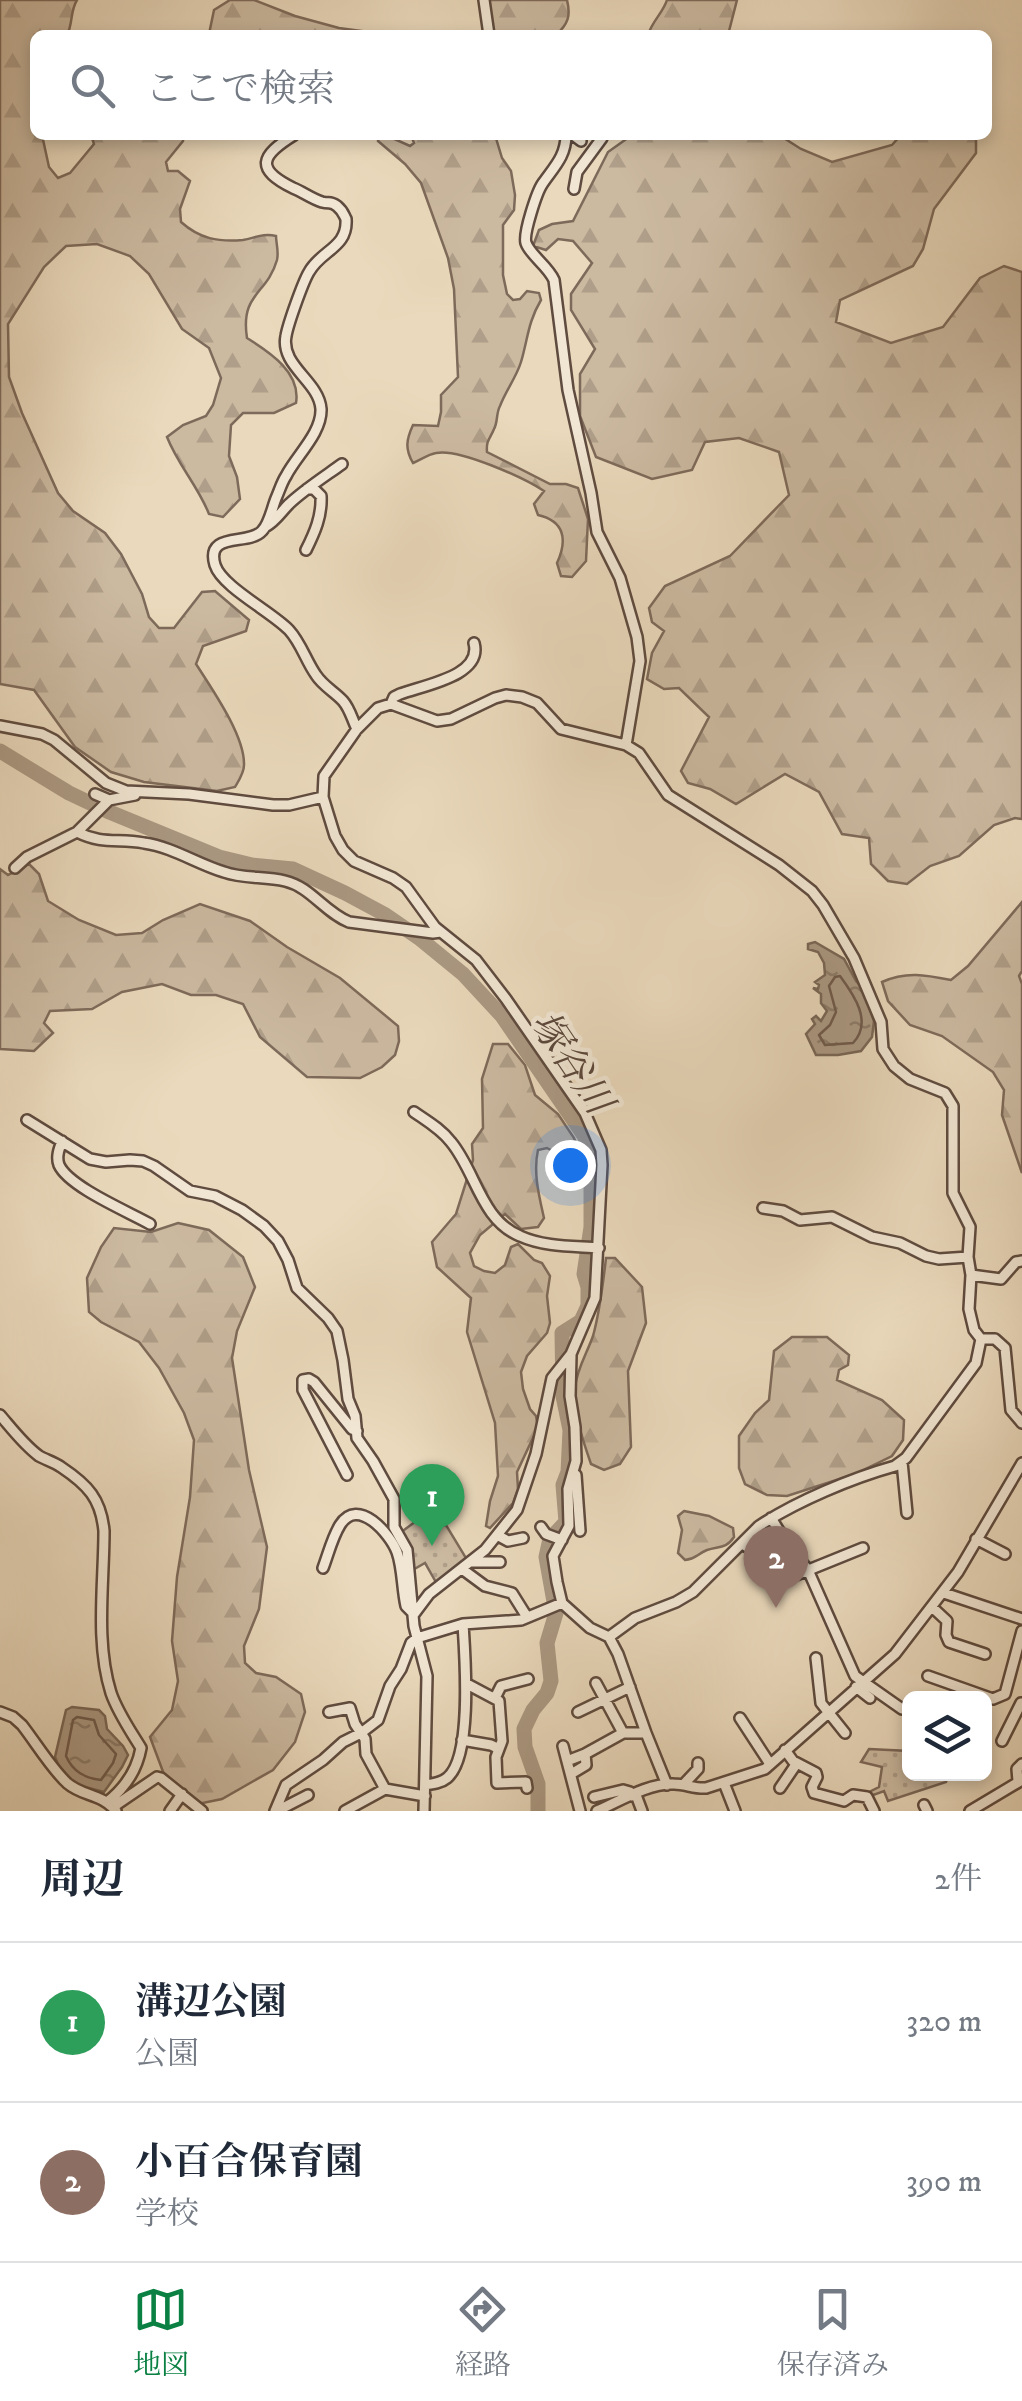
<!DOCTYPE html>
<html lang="ja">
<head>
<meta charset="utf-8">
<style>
	:root { --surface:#fff; --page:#f2f2f3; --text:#1f2937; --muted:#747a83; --line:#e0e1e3; --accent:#0b8043 }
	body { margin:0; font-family:"IM FELL DW Pica","Noto Serif JP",serif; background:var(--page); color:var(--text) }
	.controls { position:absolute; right:30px; bottom:30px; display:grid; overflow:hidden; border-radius:15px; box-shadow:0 5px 15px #0003 }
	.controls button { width:90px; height:90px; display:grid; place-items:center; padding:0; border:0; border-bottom:2px solid var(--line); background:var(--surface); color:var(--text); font:50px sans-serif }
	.you { position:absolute; left:570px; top:1165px; width:35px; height:35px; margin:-25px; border:8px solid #fff; border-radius:50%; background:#1a73e8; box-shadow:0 0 0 15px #1a73e833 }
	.badge { display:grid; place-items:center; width:65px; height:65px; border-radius:50%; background:var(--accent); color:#fff; font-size:32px; font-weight:700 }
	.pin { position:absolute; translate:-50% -82px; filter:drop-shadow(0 2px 5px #0008) }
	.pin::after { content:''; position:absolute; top:52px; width:35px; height:30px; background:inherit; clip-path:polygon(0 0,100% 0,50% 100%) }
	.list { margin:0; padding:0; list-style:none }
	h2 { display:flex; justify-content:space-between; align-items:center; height:130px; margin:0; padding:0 40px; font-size:42px }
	h2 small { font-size:32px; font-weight:400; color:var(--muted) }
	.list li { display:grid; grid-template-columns:65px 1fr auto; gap:30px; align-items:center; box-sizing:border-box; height:160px; padding:0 40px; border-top:2px solid var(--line) }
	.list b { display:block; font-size:38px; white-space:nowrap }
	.list p { margin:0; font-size:32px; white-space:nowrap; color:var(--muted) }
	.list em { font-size:32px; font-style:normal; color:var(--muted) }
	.icon { flex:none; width:55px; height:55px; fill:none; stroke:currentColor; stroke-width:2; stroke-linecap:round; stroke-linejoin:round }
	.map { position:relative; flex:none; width:1022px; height:1811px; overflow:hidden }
	.search { position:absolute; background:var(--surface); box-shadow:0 5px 15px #0003; left:30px; right:30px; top:30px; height:110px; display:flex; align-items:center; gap:25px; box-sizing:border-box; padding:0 35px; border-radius:15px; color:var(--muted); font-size:38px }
	.sheet { height:450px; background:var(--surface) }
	nav { display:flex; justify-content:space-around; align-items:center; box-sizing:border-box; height:140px; border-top:2px solid var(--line); background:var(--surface); font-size:28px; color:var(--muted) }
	nav a { display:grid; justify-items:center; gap:5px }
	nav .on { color:var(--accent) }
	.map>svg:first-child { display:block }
	.green { fill:url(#green-dots); stroke:#7e6a5a; stroke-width:2.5 }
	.forest { fill:url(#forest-firs); stroke:#7e6a5a; stroke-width:2.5 }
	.water { fill:url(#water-ripples); stroke:#7a6757; stroke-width:2.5 }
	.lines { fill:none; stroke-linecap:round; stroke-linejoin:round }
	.shore { stroke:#6e5a4c; stroke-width:2.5 }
	.river { stroke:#ab9983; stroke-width:15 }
	.street-casing { stroke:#5f4b3f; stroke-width:14 }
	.street { stroke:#f1e6d3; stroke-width:9 }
	.labels { text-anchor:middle; stroke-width:9; stroke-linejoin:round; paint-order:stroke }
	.water-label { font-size:38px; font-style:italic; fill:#5c483c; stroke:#f1e6d3 }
</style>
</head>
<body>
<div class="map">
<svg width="1022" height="1811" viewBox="0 0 1022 1811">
	<defs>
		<pattern id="green-dots" width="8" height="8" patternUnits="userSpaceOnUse" patternTransform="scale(2.5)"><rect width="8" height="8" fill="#cbb9a0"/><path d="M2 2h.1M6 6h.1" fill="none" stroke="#af9e89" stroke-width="1.8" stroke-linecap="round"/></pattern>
		<pattern id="forest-firs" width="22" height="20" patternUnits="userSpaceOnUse" patternTransform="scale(2.5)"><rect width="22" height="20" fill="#cbb9a0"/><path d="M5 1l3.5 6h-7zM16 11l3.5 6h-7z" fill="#af9e89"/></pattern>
		<pattern id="water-ripples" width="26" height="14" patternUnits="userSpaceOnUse" patternTransform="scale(2.5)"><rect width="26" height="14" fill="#ab9983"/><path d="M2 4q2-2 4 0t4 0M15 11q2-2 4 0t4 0" fill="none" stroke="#8c7c6a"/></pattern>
	</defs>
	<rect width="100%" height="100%" fill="#ead9bc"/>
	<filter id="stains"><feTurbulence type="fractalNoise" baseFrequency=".002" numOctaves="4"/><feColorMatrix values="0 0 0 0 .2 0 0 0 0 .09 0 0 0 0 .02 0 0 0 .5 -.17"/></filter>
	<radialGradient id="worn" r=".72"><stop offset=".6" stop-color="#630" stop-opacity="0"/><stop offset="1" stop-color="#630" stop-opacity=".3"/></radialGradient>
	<path class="green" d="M435,1507L466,1558L454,1572L437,1584L425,1563L411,1571L400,1533Z
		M869,1749L909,1751L910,1774H949L946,1782L888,1801L884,1791L868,1797L863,1795L879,1787L882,1767L861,1762Z"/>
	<path class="forest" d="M0,0H77C70,11 73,24 67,35H35V91L33,96L35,135H42L49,167L58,178L70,173L94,144L91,135H183V141L166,162L168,171H178L190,181L180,209L181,222C200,239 218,242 243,240C255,238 263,233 276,236C276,243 279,252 277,260C267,295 240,293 247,338C271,353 301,373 296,403L274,413H243L231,425L229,456L237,477L240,499L223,517L209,514C198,486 178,465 167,437L183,425L206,416L213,405L221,378L209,348L182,329L149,274L130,256L97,244L66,246L44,267L8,324L9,377L22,413L58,493L73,511L105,533L121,554L142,594L149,617L159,628H174L202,592L215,591L249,620L246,631L203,646L196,664C212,689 245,736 244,765C244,773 239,780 235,787L217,791L144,782L111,772L75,747L34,690L0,684Z
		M230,0H254L295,16L339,28L391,35L209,34L214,10Z
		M487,0H567C571,16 568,24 556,35H493Z
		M667,0H737L728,35H648C652,21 663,13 667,0Z
		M411,135H495L502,158L511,171L515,195L514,210L503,225V275L507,294L513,300L520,299L527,291L539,293L541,300C528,322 528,338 521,362C516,378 506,390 500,406C496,413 498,422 494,429C490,439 486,440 487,452L550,484H566L578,488L588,519L586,561L572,577L561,576L557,563C568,539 564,521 538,515L534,504L544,491C524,478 459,448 436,453C429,454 420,460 413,463C405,449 406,440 413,425L438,426L441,412V395L458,377L454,289L448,258L421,183L405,164L378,141L379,136L390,137L410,146L414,143Z
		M632,135H779L801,149L832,162L892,145L901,135H976V153L934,209L923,249L913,266L840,300L836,322L891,343L943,327L980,278L1004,266L1022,272V819L1015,818L994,825L959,856L930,866L907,884L888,881L871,864L869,838L842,834L819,792L785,774L736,804L710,789L688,783L681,771L709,717L679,688L664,689L647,679L652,653L664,631L652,622L649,608L665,586L730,556L789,495L779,452L739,438L705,442L692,470L652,479L596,457L580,416V374L595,349L571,310V294L592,263L573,241L558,239L546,250L533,246L539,230L552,224L573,221L608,152Z
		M29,864L39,874L48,901L79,920L116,935L142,933L163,920L200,904L250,921L287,947L340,978L398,1026L399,1041L395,1055L382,1067L360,1078L307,1077L260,1037L243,1004L216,995H191L162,984L122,992L92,1009L50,1011L44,1023L53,1033L34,1051L0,1049V869L8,875Z
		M1022,902V971L1019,976L1022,984V1173L1002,1115L1004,1090L993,1072L942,1036L910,1025L888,1001L882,982C906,971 926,975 951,980L968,966Z
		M493,1044H508L525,1065L535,1095L558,1114L574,1138L579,1151L573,1162L547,1148L538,1150C533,1172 539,1196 544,1218L538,1227L521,1229L505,1214L480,1235L470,1253L474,1266L484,1271L495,1273L505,1265L511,1247L518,1244L534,1260L542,1263L550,1276L547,1296L550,1323L547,1333L527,1356L521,1372L523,1389L530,1409L536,1416L538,1427L517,1472L518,1489L513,1503L490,1528L486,1526L490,1501L498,1476L495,1423L467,1332L471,1298L437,1267L432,1242L456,1214L473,1160L472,1144L483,1128L482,1079Z
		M178,1223L209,1230L243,1257L255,1287L237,1331L232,1358L249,1470L267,1547L259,1609L244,1646L245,1663L256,1673L276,1677L301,1694L305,1712L295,1742L273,1770L222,1799L198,1804L165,1777L150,1737L172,1710L178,1681L172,1641L177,1577L190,1497L194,1440L184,1413L159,1368L139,1342L101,1322L89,1312L87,1278L101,1247L114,1228L151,1232Z
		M606,1258H615L642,1287L646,1323L628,1371L631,1447L620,1464L604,1470L591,1464C583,1441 573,1412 575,1387C577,1369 587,1353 593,1336C600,1311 603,1284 606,1258Z
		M792,1337H827L849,1355L848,1365L839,1370L837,1380L882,1400L904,1420L903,1440L892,1456L855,1474L787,1496L767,1495L745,1484L739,1468V1436L755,1413L769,1400L774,1351Z
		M684,1511L709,1516L733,1528L734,1537C726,1549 719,1546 707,1550C697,1554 696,1559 685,1560L678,1553L682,1530L678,1516Z"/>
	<path class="water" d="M815,942L844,959L856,981L863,988L874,1021L872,1037L861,1051L838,1055H816L806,1034L815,1024L812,1019L816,1016L821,1021L827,1011L821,1003V994L813,988L818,989L819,985L815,982L825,975L824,963L818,952L808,949V944Z
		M72,1707L99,1710L105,1716L107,1729L123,1746L128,1755L122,1767L104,1792L81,1786L69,1779L61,1771L55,1757L66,1710Z"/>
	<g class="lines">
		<path class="shore" d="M840,976C854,995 873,1022 853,1043L825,1045L819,1035L830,1025L836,1012L829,986L835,977Z
			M77,1717L94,1720L99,1735L116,1754L113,1763L101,1780C85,1778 73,1772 66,1756L73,1720Z"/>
		<path class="river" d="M0,751L69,793L107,811L219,857L252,865L293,869L345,893L384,914L419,938L463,974L502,1016L585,1137L591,1161V1227L584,1274L588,1287V1306L581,1321L562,1333L563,1396L570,1430L568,1472L563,1485L566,1522L550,1539L546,1557L556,1613L547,1643L551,1681L547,1693L533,1710L524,1729L525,1747L538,1784V1811"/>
		<g class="street-casing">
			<path id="street" d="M484,0L489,35
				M294,135C260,156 255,169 293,188C303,192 312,199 322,202C330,204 330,201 337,206C343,211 343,213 346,219C348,248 321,250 309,272C303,282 288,324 286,336C280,366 319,381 321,409C322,433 296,456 286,476C282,482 280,489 277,496C272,507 270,523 262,531C249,546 205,531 215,565C222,587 272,612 289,630C301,643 306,661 316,675C323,686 335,692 343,701C350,709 352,719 357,729
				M566,135C566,156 554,167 543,183C537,191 523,234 526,243C530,255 548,266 554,280L568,390L591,493L597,532L620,578L637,637L640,661L626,745
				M573,135L581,141
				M574,189L577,172L602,138
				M265,527C276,521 280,513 289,504C305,489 324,477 342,464
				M306,550C315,532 322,516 321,496L314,489H307
				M391,704L394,697L400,694C424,685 483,676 474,643
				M0,726L42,734L54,740L106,783L126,791L189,794L273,805H289L323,797
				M95,794L109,800
				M77,832L109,800L135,795
				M15,868L27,857L77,832C103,845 118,838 144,843C173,847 197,864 224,872C243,879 265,876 285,881C311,887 324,912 349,922L433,933L441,932
				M414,1112C427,1121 441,1129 451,1142C476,1172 481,1220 520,1236C544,1247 573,1246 599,1248
				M27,1120L90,1159L106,1162L130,1160L143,1161L154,1166L190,1191L215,1196L242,1210L264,1226L278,1241L288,1260L297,1288L328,1318L337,1331L343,1360L348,1399L355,1416L357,1438L373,1461L394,1499V1527L407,1550L414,1626L427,1676L424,1811
				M62,1141C59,1149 56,1157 59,1165C69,1187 129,1212 150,1224
				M763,1208L783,1211L800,1220L832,1217L872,1237L900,1243L926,1256L939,1259L968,1257
				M971,1275L1001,1279L1016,1262L1022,1261
				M981,1339H995L1005,1348L1011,1410L1022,1423
				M571,1355L570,1396L575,1427L576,1461L568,1489L569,1526L553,1556L557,1582L562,1603L590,1628L609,1637L618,1654L646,1733L667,1785
				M0,1415C12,1429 24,1445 39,1456C46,1460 54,1462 61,1467C88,1485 101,1499 104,1531C104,1584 95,1642 111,1693C118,1713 130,1730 141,1748C137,1770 125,1788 107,1802
				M902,1462L907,1513
				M347,1475L303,1390V1380L309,1379L314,1382L352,1429L357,1431
				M576,1475L580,1531
				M771,1518L786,1542L808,1570L855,1676L902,1709
				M541,1527L546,1534L562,1540
				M497,1535L508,1541L523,1538
				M976,1539L1005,1554
				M742,1544L747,1547H765L785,1580
				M470,1562H500
				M323,1568C328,1555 332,1538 340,1525C358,1496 390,1534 397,1552C403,1569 402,1589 406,1606L412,1612
				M462,1569L485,1586L512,1593L527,1617
				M774,1584L863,1548
				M944,1593L1022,1619
				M932,1607L947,1621L946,1635L949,1642L985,1654
				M414,1614L429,1594L485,1550L517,1510L536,1454L552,1378L571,1354L595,1298L602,1165L601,1150L585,1113L506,999L476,960L435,927L406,887L393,878L354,861L343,850L335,836L323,797L324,776L357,729L378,708L391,704L437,721L451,719L495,698L506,695L522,697L537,703L561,729L626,745L639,753L668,795L779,865L812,891L823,905L854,958L881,1022L883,1049L894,1066L910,1079L945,1093L953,1106V1193L970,1227L968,1257L971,1275L969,1309L974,1330L981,1339L976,1363L906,1458L895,1466C852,1478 797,1501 759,1526L693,1592L676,1602L635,1618L609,1637
				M816,1658L821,1703L845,1733
				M928,1676L993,1699L1005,1694L1022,1631
				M596,1683L623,1733H646
				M467,1684L499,1701L502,1741L496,1757L497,1783L526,1782L527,1788
				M856,1687L870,1698
				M495,1698L501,1686L528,1679
				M0,1712L13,1717L22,1725C36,1743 51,1768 67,1783C83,1797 101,1793 116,1811
				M329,1712L350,1708L355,1724L365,1739L366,1754L385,1789L425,1796
				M578,1712L630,1687
				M740,1718L770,1764
				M462,1740L491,1745L499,1749
				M1002,1741L1021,1703
				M563,1746L580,1811
				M785,1750L793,1761L816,1773L817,1777L812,1787L814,1793L844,1801L853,1795L867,1797L874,1811
				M567,1761L585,1754L623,1733
				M571,1774L586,1765L585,1754
				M1018,1781L1017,1769L1022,1764
				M724,1783L735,1811
				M425,1785C433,1784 441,1783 447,1778C473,1757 465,1656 463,1624
				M683,1785L698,1769V1763
				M780,1788L797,1763
				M636,1795L642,1811
				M594,1797L623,1790L630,1792L632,1796
				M924,1805L927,1811
				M113,1807L157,1777L161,1778L202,1811
				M170,1811L182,1794
				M275,1811L286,1785L323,1760L343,1742L361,1733L378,1720L390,1686L401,1669L411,1643L417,1638L463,1624L521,1620L562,1603
				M277,1811L308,1795
				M345,1811L385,1789
				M597,1811C620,1801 648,1783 674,1784C685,1784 695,1789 706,1788L765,1769L895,1654L958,1572L1022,1463
				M970,1811L1022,1780"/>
		</g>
		<use href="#street" class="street"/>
	</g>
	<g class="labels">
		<g class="water-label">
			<text transform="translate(572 1062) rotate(56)" y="13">塚谷川</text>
		</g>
	</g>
	<rect width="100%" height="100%" filter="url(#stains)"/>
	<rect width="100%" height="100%" fill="url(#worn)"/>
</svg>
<div class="controls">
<button><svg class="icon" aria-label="layers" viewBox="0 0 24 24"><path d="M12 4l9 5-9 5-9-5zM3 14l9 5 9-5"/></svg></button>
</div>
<div class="you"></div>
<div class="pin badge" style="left:432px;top:1546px;background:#2e9e5b">1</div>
<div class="pin badge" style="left:776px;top:1608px;background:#8d6e63">2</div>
<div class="search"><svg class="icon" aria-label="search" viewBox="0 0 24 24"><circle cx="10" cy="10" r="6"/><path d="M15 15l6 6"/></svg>ここで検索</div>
</div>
<section class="sheet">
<h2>周辺<small>2件</small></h2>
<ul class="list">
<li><span class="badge" style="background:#2e9e5b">1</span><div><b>溝辺公園</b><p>公園</p></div><em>320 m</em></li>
<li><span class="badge" style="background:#8d6e63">2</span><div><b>小百合保育園</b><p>学校</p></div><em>390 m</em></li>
</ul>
</section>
<nav>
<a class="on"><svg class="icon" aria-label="map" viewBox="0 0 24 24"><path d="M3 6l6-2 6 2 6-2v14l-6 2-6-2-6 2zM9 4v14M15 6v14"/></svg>地図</a>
<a><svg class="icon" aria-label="directions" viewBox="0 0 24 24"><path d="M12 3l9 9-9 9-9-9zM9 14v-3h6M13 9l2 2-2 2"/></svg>経路</a>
<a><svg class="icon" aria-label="saved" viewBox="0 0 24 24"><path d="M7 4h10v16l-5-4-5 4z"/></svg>保存済み</a>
</nav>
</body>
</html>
